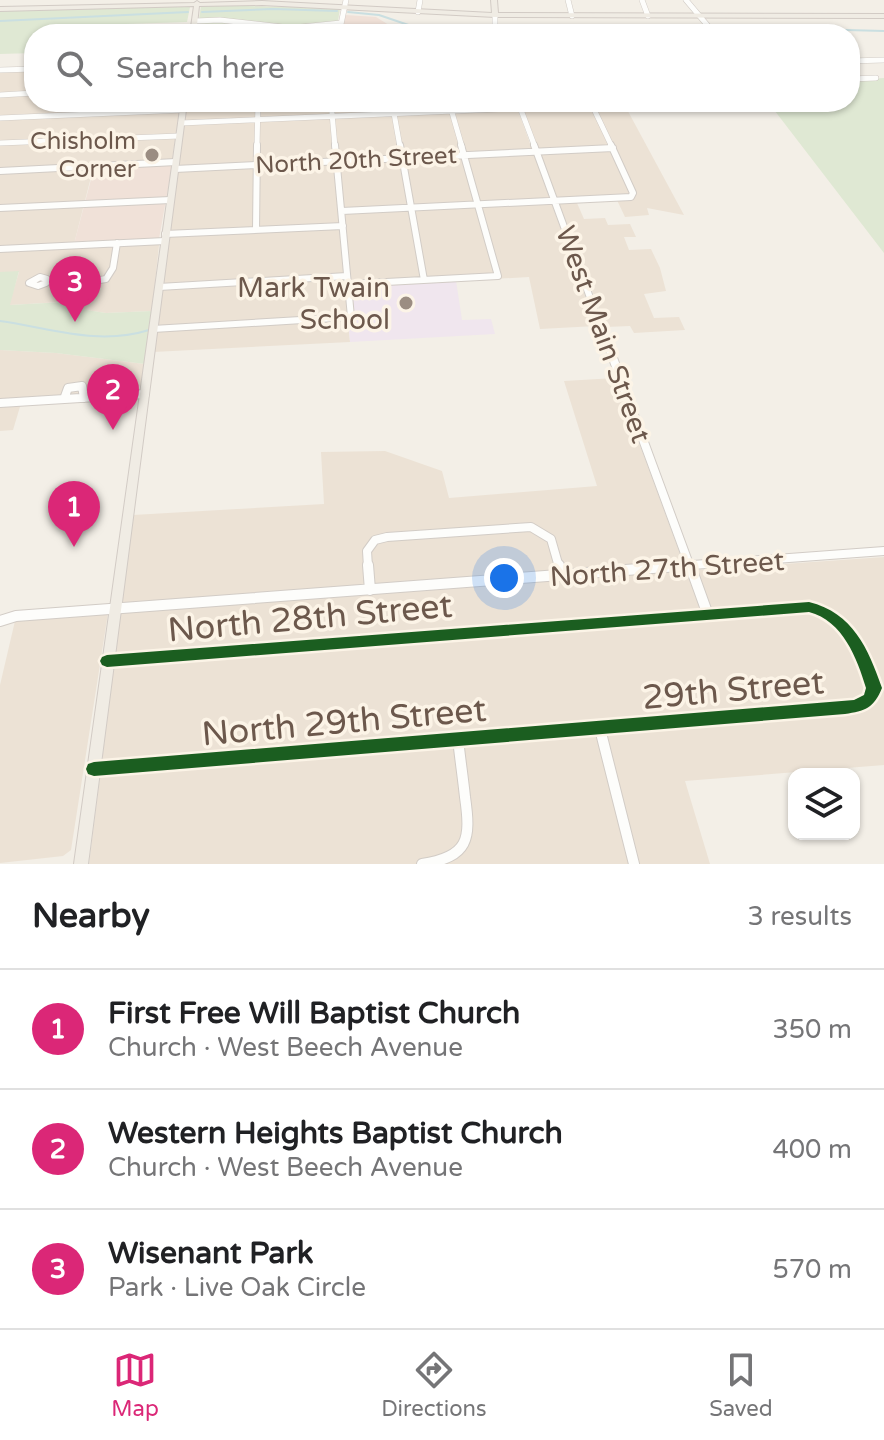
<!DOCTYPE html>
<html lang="en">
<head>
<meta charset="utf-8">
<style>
	:root { --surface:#fff; --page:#f6f6f6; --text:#202124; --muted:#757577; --line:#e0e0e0; --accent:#db2777 }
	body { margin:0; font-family:"Varela Round",sans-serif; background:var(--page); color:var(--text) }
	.controls { position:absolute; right:24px; bottom:24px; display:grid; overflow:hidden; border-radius:16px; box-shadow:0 2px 6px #0004 }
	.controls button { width:72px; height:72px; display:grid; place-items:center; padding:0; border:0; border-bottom:2px solid var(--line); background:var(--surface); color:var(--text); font:40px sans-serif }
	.you { position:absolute; left:504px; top:578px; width:28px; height:28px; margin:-20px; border:6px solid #fff; border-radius:50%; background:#1a73e8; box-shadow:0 0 0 12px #1a73e833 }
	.badge { display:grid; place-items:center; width:52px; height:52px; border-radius:50%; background:var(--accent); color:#fff; font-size:26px; font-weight:700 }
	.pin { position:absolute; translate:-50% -66px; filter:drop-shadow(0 2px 4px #0008) }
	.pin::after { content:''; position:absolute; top:42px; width:28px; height:24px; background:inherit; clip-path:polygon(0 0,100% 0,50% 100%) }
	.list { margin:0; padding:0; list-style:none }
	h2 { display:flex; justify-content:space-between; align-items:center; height:104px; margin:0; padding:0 32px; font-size:34px }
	h2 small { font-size:26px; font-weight:400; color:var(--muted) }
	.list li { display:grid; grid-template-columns:52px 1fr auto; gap:24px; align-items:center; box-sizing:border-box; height:120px; padding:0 32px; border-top:2px solid var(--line) }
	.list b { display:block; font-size:30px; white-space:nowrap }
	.list p { margin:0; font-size:26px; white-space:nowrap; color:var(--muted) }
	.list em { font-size:26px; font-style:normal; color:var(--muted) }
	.icon { flex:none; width:44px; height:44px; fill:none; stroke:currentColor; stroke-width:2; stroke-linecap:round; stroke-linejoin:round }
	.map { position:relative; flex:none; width:884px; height:864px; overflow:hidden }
	.search { position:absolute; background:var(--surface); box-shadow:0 2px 6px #0004; left:24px; right:24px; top:24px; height:88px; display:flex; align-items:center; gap:20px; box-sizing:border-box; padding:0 28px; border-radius:32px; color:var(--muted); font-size:30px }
	.sheet { height:464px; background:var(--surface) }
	nav { display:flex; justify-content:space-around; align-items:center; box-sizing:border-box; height:112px; border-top:2px solid var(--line); background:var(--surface); font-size:22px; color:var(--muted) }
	nav a { display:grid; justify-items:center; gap:4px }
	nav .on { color:var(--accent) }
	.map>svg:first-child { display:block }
	.residential { fill:#ece2d5 }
	.commercial { fill:#f0e1d8 }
	.education { fill:#f0e6ee }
	.green { fill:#dfe8d3 }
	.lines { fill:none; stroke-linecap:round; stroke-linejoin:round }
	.stream { stroke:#cadfe1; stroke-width:2 }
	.minor-far3-casing { stroke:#d2ccc6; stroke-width:6 }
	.minor-far2-casing { stroke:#d2ccc6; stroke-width:8 }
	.minor-far1-casing { stroke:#d2ccc6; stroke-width:10 }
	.minor-casing { stroke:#d2ccc6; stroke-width:12 }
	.major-casing { stroke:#d2cbc5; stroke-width:2 }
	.minor-far3 { stroke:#fdfdfb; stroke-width:5 }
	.minor-far2 { stroke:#fdfdfb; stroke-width:6 }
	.minor-far1 { stroke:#fdfdfb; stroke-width:8 }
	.minor { stroke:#fdfdfb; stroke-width:10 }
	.major { fill:#f0ece4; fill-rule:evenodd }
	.cycleway-casing { stroke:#fcf4e7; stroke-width:5 }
	.cycleway { fill:#1b5e20; fill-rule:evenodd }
	.poi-dot { fill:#9b8d82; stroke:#fcf4e7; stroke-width:3 }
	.labels { text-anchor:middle; stroke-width:7; stroke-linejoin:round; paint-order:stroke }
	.far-poi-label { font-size:24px; fill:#6c584c; stroke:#fcf4e7; text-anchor:end }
	.far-street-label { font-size:24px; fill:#6c584c; stroke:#fcf4e7 }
	.poi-label { font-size:28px; fill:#6c584c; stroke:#fcf4e7; text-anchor:end }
	.street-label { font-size:28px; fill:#6c584c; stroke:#fcf4e7 }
	.near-street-label { font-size:34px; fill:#6c584c; stroke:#fcf4e7 }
</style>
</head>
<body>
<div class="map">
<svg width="884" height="864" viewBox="0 0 884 864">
	<rect width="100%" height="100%" fill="#f3efe7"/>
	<path class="residential" d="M34,70V102H38V106L97,102L94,115L125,114L127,102H181L172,159L94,165L74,244L159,245L152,311L106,313L79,309L80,301L9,305L19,272H0V72Z
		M186,102H515L596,326L540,329L529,277L373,286L352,289L355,316L348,320L350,342L153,352Z
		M520,102H623L684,215L647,208L649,215L625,217L616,198L577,203L584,219L605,218L608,225L630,224L636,237H624L629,250L651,249L660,268L666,291L644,294L654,318L679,317L685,330L634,333L630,326L606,327Z
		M0,350L56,353L145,364L141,385L134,392L22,400L13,430L0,431Z
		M615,378L682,559L698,570L884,557V765L685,781L710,864H89L133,515L324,504L321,452L385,451L442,471L449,498L597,486L564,381Z
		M108,613L71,850L63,856L0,863V685L15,621Z"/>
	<path class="commercial" d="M345,15L376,17L397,30H378L377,34H341Z
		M168,165L172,166L159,239L74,244L94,168Z"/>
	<path class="education" d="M456,281L462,320L491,319L495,334L350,342L348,320L355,316L352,291L355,287Z"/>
	<path class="green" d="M201,5L340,8L336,34H197Z
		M125,6L190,7L187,22L65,26L62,34H34V53L0,54V10Z
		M177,24L175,34H109L111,26Z
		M884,78V253L768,102H850V80Z
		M19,271L10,305L81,301L80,309L106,313L152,311L145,364L56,353L0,350V272Z"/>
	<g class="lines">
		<path class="stream" d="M202,12L273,9L337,11
			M348,12L379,15L435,34
			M0,21L188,12
			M605,34H666
			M750,34L809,29L884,31
			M0,321C51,328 98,346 149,330"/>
		<g class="minor-far3-casing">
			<path id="minor-far3" d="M568,0L572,16
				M642,0L648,16
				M686,0L708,26
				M418,12L420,0
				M495,15V34
				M195,21L220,20L291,28L341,23
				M339,34L346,0
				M850,61L884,60
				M0,70L34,69
				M850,79L876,78
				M0,95L34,93
				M331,102L335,147
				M392,102L400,147
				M449,102L462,147
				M518,102L535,147
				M591,103L612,147
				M0,118L183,110
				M181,123L658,102
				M0,143L179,136
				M257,147L258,102"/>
		</g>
		<g class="minor-far2-casing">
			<path id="minor-far2" d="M400,145L424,280
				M534,145L603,333
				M175,169L613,148
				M0,171L176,162
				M0,208L170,200
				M342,211L631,197L633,193L611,145
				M256,230L257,145
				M165,234L343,226
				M0,249L165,241
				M40,277L47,279L46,283L38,286L29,283Z
				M47,281L81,283L106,279L113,268L117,243
				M349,284L498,276L461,145
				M159,287L347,276
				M153,329L351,317L335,145"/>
		</g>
		<g class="minor-far1-casing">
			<path id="minor-far1" d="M603,331L690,567
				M64,399L68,388L82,386L84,398
				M0,403L145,394
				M368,567L367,551L375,540L387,537L531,527L551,539L559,567
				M665,567L884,551"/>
		</g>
		<g class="minor-casing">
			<path id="minor" d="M368,565L370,590
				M559,565L561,576
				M690,565L708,615
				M0,621L16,616L692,565
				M600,729L634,864
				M94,769L845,708L870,699L874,688C863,653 847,616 809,607L107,661
				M422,864C469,857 471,839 465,797C463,778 460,758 458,739"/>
		</g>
		<g class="major-casing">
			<path id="major" d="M491,0H497L498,13L884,14V18L495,17L262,5L199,6L196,34H190L194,6L0,11V7L194,3L197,1L200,3L262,1L492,13Z
				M181,102H187L88,864H74Z"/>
		</g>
		<use href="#minor-far3" class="minor-far3"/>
		<use href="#minor-far2" class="minor-far2"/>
		<use href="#minor-far1" class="minor-far1"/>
		<use href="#minor" class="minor"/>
		<use href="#major" class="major"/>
		<g class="cycleway-casing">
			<path id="cycleway" d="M809,602C853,613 868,648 882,688C874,708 865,711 845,714L94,776L88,774L86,769L88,764L94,762L854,700L864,695L866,688C857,658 843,621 809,612L107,667L102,665L100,661L102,657L107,655Z"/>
		</g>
		<use href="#cycleway" class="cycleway"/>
	</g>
	<g class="poi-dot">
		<circle cx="152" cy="155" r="8"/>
		<circle cx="406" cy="303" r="8"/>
	</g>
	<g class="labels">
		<g class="far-poi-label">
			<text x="136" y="149">Chisholm<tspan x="136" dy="28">Corner</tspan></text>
		</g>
		<g class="far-street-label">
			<text transform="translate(356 160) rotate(-3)" y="8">North 20th Street</text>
		</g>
		<g class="poi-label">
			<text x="390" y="297">Mark Twain<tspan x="390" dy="32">School</tspan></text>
		</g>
		<g class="street-label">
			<text transform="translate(604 334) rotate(70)" y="10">West Main Street</text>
			<text transform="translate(667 568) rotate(-4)" y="10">North 27th Street</text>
		</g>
		<g class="near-street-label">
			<text transform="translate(310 617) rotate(-5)" y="12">North 28th Street</text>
			<text transform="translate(733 689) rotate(-5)" y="12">29th Street</text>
			<text transform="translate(344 721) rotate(-5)" y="12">North 29th Street</text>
		</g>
	</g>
</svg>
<div class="controls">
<button><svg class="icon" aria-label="layers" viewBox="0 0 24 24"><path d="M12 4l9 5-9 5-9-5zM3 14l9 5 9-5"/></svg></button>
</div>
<div class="you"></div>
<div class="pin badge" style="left:74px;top:547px">1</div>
<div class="pin badge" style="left:113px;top:430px">2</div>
<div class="pin badge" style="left:75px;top:322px">3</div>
<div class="search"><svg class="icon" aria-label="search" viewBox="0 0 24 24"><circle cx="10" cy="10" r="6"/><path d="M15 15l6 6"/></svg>Search here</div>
</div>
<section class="sheet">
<h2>Nearby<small>3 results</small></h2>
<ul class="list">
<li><span class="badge">1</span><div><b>First Free Will Baptist Church</b><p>Church · West Beech Avenue</p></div><em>350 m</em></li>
<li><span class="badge">2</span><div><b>Western Heights Baptist Church</b><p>Church · West Beech Avenue</p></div><em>400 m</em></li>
<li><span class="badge">3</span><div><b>Wisenant Park</b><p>Park · Live Oak Circle</p></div><em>570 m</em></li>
</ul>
</section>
<nav>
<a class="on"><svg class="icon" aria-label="map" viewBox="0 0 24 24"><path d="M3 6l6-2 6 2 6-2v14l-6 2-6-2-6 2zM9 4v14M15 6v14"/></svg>Map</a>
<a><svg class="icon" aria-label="directions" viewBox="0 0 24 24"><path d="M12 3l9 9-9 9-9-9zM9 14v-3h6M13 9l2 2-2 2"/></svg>Directions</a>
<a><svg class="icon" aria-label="saved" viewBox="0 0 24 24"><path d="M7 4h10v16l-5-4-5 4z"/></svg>Saved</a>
</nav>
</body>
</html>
